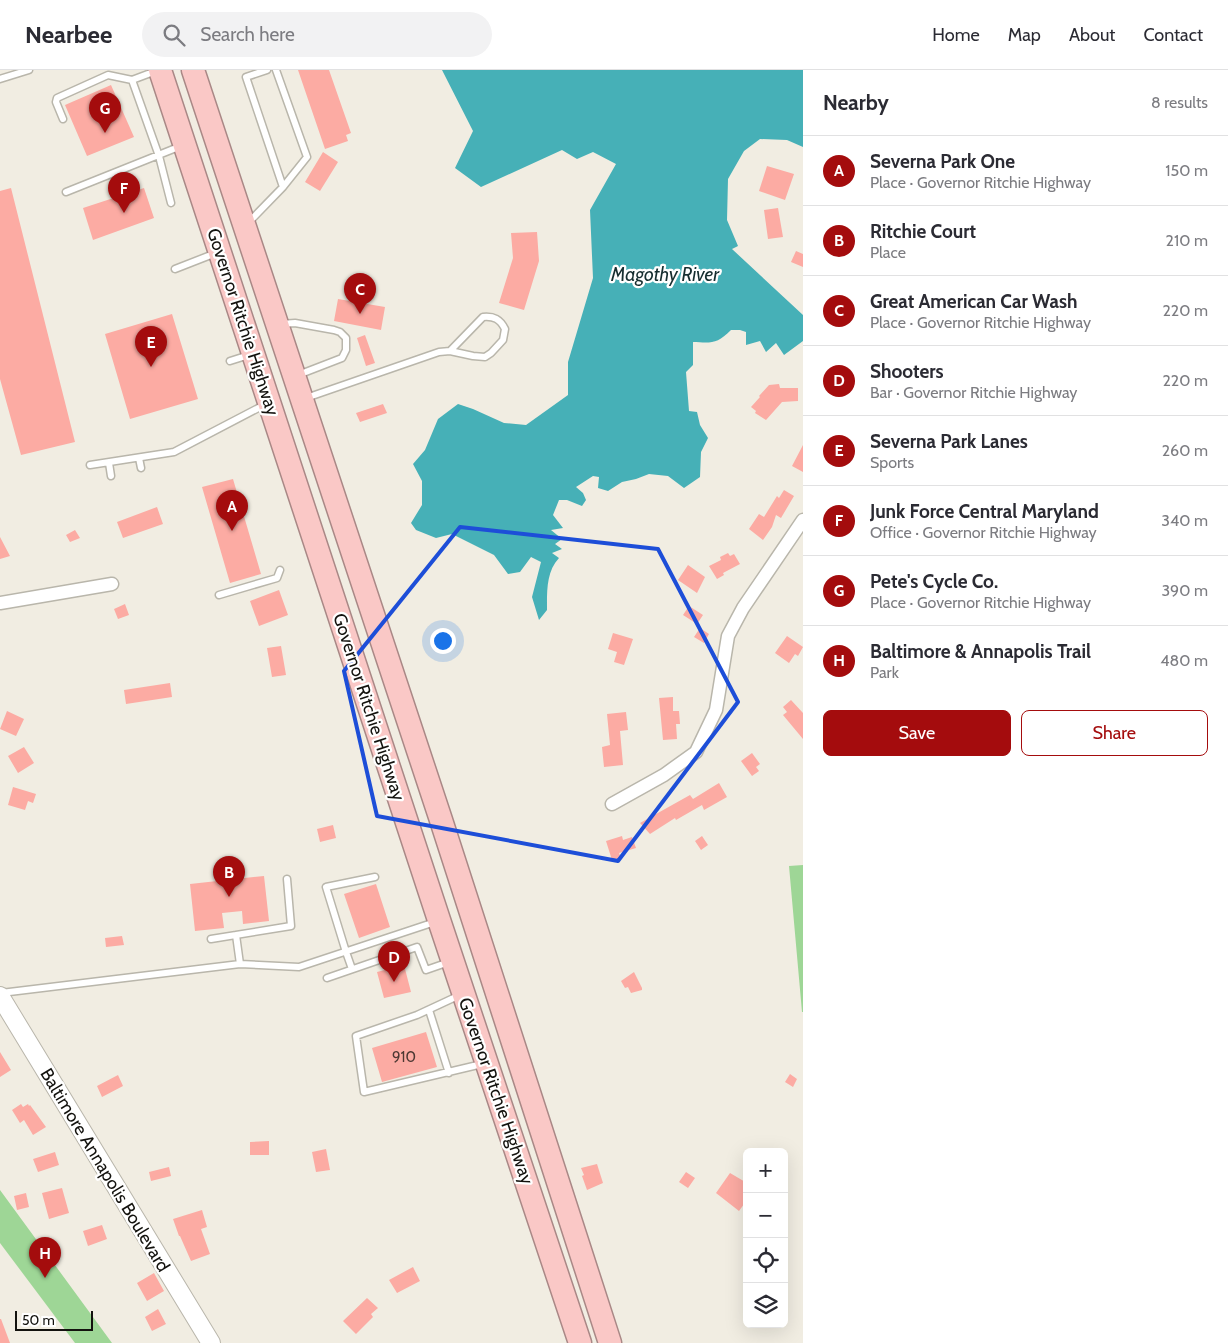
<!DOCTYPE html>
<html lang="en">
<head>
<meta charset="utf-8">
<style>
	:root { --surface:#fff; --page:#f2f2f3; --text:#2b2b33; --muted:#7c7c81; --line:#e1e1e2; --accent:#a40c0d }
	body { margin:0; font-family:Cabin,sans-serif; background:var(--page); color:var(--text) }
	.controls { position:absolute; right:15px; bottom:15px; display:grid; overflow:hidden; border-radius:8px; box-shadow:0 5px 20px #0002 }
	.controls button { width:45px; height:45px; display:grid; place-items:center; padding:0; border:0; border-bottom:1px solid var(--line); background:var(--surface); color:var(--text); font:25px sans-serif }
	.scale { position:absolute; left:15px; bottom:12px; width:78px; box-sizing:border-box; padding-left:5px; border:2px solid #13120e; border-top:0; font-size:14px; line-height:18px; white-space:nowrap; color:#13120e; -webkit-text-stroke:4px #fff; paint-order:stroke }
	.you { position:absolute; left:442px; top:570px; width:18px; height:18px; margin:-12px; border:4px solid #fff; border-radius:50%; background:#1a73e8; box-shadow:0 0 0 8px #1a73e833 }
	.badge { display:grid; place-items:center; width:32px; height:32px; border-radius:50%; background:var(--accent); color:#fff; font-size:16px; font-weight:700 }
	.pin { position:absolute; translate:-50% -41px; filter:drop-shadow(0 1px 2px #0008) }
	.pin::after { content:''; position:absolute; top:26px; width:18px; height:15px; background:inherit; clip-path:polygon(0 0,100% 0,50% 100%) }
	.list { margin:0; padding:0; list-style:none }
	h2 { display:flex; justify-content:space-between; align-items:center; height:65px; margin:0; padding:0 20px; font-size:21px }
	h2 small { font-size:16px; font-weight:400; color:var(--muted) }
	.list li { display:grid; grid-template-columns:32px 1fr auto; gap:15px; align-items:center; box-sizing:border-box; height:70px; padding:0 20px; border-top:1px solid var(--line) }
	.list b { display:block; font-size:19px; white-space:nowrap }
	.list p { margin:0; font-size:16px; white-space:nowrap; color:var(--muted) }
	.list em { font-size:16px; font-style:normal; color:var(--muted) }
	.actions { display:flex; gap:10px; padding:15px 20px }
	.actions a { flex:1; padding:11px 0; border:1px solid var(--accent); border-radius:8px; text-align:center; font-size:18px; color:var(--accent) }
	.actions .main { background:var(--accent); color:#fff }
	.icon { flex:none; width:28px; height:28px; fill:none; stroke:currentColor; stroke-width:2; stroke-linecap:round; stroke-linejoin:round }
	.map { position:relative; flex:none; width:803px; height:1273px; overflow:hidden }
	header { display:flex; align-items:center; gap:30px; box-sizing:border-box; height:70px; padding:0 25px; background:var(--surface); border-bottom:1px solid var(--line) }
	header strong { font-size:24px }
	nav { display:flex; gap:28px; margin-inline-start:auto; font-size:18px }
	.search { width:350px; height:45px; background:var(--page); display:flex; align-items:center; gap:12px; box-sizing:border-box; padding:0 18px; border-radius:28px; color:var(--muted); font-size:19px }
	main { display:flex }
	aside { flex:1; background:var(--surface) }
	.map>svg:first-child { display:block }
	.green { fill:#9ed696 }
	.water { fill:#46b0b7 }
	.building { fill:#fcaba3 }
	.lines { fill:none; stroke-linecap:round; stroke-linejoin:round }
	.lane-casing { stroke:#b9b6ab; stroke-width:9 }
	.street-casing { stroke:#b9b6ab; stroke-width:15 }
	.secondary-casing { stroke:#b9b6ab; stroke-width:20 }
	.highway-casing { stroke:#a98886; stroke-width:25 }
	.lane { stroke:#fff; stroke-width:6 }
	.street { stroke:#fff; stroke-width:12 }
	.secondary { stroke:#fff; stroke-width:18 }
	.highway { stroke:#fac8c6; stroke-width:22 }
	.marked { fill:none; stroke:#1d4ed8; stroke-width:4; stroke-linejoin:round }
	.labels { text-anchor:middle; stroke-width:4.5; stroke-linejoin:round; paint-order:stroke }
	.number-label { font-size:15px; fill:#4d3833 }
	.street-label { font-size:18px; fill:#13120e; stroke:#fff }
	.water-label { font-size:19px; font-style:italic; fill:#162e30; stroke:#fff }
</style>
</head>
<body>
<header>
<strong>Nearbee</strong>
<div class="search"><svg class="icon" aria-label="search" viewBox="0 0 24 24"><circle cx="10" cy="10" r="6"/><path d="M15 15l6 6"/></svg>Search here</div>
<nav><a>Home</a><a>Map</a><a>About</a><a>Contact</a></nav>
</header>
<main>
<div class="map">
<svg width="803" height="1273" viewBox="0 0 803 1273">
	<rect width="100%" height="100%" fill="#f1ede2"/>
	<path class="green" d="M803,795V942H802L789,796Z
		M0,1120L112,1273H75L0,1173Z"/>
	<path class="water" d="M442,0H803V77L787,70L760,69L744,81L728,109L727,150L738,176L732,179L803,245V271L784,285L776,273L766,282L760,271L746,275V262L740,260H731C717,274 712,273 693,272V295L686,302L689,341L697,342L700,355L708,368L701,382L700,407L684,418L668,406L649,404L636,409L622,412L608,421L598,418L599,407L593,406L576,417L583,423L586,430L582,436L567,430H559L553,445L563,458L551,460L562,469L555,474L562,479L552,483L559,488C546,502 547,522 547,540L539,550L532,527L541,492L531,487L520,502L508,504L494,485L452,464L436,468L416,460L411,453L422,435V411L413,394L425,380L438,349L458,334L473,339L504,353L526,355L568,325V292L593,208L590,140L616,94L593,82L577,89L562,80L481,117L455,98L473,61Z"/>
	<path class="building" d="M298,0H329L351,63L346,65L348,71L325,79Z
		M111,15L134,67L87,86L65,35Z
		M323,82L338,92L320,121L305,112Z
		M767,96L794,104L785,130L759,121Z
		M11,118L75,372L21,385L0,309V121Z
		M144,118L154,148L93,170L83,138Z
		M778,138L783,167L768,169L764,140Z
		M537,162L539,191L524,240L499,233L513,188L511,163Z
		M796,181L803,184V197L791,192Z
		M338,229L385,237L381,260L334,251Z
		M172,244L198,329L130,349L105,264Z
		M365,265L375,293L366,296L357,268Z
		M779,314L780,318H798V331L782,332L766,350L755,343L756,341L751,337L760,327L759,326L769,315Z
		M383,334L387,343L360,352L356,343Z
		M803,375V402L792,396Z
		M233,409L261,504L230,513L202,417Z
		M784,420L794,426L781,448L776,445L772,457L763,470L749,459L759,444L764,447L777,426L779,428Z
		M157,437L163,454L123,468L117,452Z
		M75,460L80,468L70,472L66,465Z
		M0,467L10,486L0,489Z
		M728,483L730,486L734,484L740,494L723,503L724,505L717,509L709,496L721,490L720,487Z
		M688,495L705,507L697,523L678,510Z
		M279,520L288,545L259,556L250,531Z
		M125,534L129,545L118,549L114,539Z
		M689,536L703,545L697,554L683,545Z
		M700,558L709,564L704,573L694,567Z
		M613,563L633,569L624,595L614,592L617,582L608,579Z
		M787,566L803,577L798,586L795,584L789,593L775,583Z
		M281,576L286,605L272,607L267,578Z
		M170,613L172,627L126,634L124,620Z
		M673,627V641H679L680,654H676L677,669L663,670L659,628Z
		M791,630L803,643V669L783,645L787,642L783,637Z
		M7,641L24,649L16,666L0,659Z
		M626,642L628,660L620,661L623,695L604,697L602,677L610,675L607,644Z
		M24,677L34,693L18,703L8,686Z
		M752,683L760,694L756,697L759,701L752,706L741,691Z
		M719,713L727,727L704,740L702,735L676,750L675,748L650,764L640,753L690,725L693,729Z
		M13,717L36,724L33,733L28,731L25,740L8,735Z
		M333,755L336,768L320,772L317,759Z
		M622,766L623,770L632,767L636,778L619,783L621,788L612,790L606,771Z
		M702,766L708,775L701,780L695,771Z
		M264,806L269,851L243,854L242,841L222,843L224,858L195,861L190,814Z
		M376,814L390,857L359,868L344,824Z
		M122,866L124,875L106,877L105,868Z
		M404,895L411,922L384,928L377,902Z
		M634,902L642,918V920L631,923L628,917L625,918L621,911Z
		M426,962L437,997L382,1012L372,978Z
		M0,982L11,1000L0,1007Z
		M790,1004L797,1009L793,1017L785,1012Z
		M118,1005L123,1016L102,1027L97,1016Z
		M21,1034L23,1037L28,1034L29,1036L30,1035L46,1057L33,1065L24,1050L20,1053L12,1040Z
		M269,1071V1085H250V1072Z
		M326,1079L330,1100L316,1102L312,1082Z
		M55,1082L59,1095L38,1102L33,1089Z
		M597,1094L603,1113L587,1120L582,1106L584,1105L581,1098Z
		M169,1097L171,1106L151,1111L149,1102Z
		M686,1102L695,1108L688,1118L679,1112Z
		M730,1103L747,1113V1130L739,1141L716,1123Z
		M62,1118L69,1143L49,1149L42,1123Z
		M26,1123L29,1137L17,1140L14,1126Z
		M202,1140L207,1157L201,1159L210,1184L191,1191L180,1166H179L173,1149Z
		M102,1155L107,1169L88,1176L83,1161Z
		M413,1197L420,1211L397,1223L389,1210Z
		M154,1203L164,1221L147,1231L137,1213Z
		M367,1228L378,1238L371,1244L373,1247L356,1264L343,1251Z
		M158,1239L166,1254L152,1261L145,1247Z
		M0,1249H1L10,1273H0Z"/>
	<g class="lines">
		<g class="lane-casing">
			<path id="lane" d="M267,0L246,7L283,117
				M0,9L29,0
				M132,10L159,86L171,133
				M63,49L56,32L57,28L108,5L132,10L156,1
				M66,122L181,76
				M248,153L283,117L307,87L276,0
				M175,199L216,183
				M281,254L295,253L334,260L340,262L346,268V280L342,288L298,305
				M230,291L249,285
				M306,328L439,282L450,281L473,286L485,287L491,283L503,270L505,259C500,249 494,246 483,247L450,281
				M139,388L141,398
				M109,393L111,406
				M90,395L174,382L266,334
				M219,525L277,508L280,500
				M236,865L240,894
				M211,869L291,856L287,809
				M352,899L346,882L326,817L375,807
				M327,908L417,877L426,900L449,892
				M1,923L240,894L299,897L435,852
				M460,925L417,945L356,966L364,1022L482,994
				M429,940L449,1003"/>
		</g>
		<g class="street-casing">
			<path id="street" d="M0,533L112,514
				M612,734L664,705L696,682L716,640L728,566L743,538L803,450"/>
		</g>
		<g class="secondary-casing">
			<path id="secondary" d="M0,926L211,1273"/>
		</g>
		<g class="highway-casing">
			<path id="highway" d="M160,0L439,850L580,1273
				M193,0L441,750L610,1273"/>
		</g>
		<use href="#lane" class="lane"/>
		<use href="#street" class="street"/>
		<use href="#secondary" class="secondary"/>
		<use href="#highway" class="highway"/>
	</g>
	<path class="marked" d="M460,457L658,479L738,632L618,791L377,746L344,601Z"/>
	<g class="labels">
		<g class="number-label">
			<text x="404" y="992">910</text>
		</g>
		<g class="street-label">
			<text transform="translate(243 252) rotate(72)" y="6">Governor Ritchie Highway</text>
			<text transform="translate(369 637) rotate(72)" y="6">Governor Ritchie Highway</text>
			<text transform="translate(496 1021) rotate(71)" y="6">Governor Ritchie Highway</text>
			<text transform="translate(105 1100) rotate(59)" y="6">Baltimore Annapolis Boulevard</text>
		</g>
		<g class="water-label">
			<text x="665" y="211">Magothy River</text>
		</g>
	</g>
</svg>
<div class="controls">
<button>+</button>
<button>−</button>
<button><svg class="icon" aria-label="locate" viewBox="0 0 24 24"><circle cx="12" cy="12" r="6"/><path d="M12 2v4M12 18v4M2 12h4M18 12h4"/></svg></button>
<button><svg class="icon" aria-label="layers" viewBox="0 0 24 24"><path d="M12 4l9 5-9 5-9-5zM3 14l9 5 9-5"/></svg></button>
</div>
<div class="scale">50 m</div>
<div class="you"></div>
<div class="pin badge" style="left:232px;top:461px">A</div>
<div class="pin badge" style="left:229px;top:827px">B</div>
<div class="pin badge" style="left:360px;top:244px">C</div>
<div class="pin badge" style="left:394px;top:912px">D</div>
<div class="pin badge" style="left:151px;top:297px">E</div>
<div class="pin badge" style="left:124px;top:143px">F</div>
<div class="pin badge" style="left:105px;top:63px">G</div>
<div class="pin badge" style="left:45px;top:1208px">H</div>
</div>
<aside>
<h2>Nearby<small>8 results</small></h2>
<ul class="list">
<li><span class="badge">A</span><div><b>Severna Park One</b><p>Place · Governor Ritchie Highway</p></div><em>150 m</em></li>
<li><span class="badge">B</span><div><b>Ritchie Court</b><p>Place</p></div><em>210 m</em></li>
<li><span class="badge">C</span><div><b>Great American Car Wash</b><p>Place · Governor Ritchie Highway</p></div><em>220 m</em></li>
<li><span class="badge">D</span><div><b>Shooters</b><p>Bar · Governor Ritchie Highway</p></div><em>220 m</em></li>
<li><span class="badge">E</span><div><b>Severna Park Lanes</b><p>Sports</p></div><em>260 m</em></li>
<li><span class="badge">F</span><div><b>Junk Force Central Maryland</b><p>Office · Governor Ritchie Highway</p></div><em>340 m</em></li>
<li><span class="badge">G</span><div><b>Pete's Cycle Co.</b><p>Place · Governor Ritchie Highway</p></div><em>390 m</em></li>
<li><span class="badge">H</span><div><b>Baltimore &amp; Annapolis Trail</b><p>Park</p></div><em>480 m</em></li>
</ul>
<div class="actions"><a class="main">Save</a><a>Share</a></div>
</aside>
</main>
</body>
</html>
